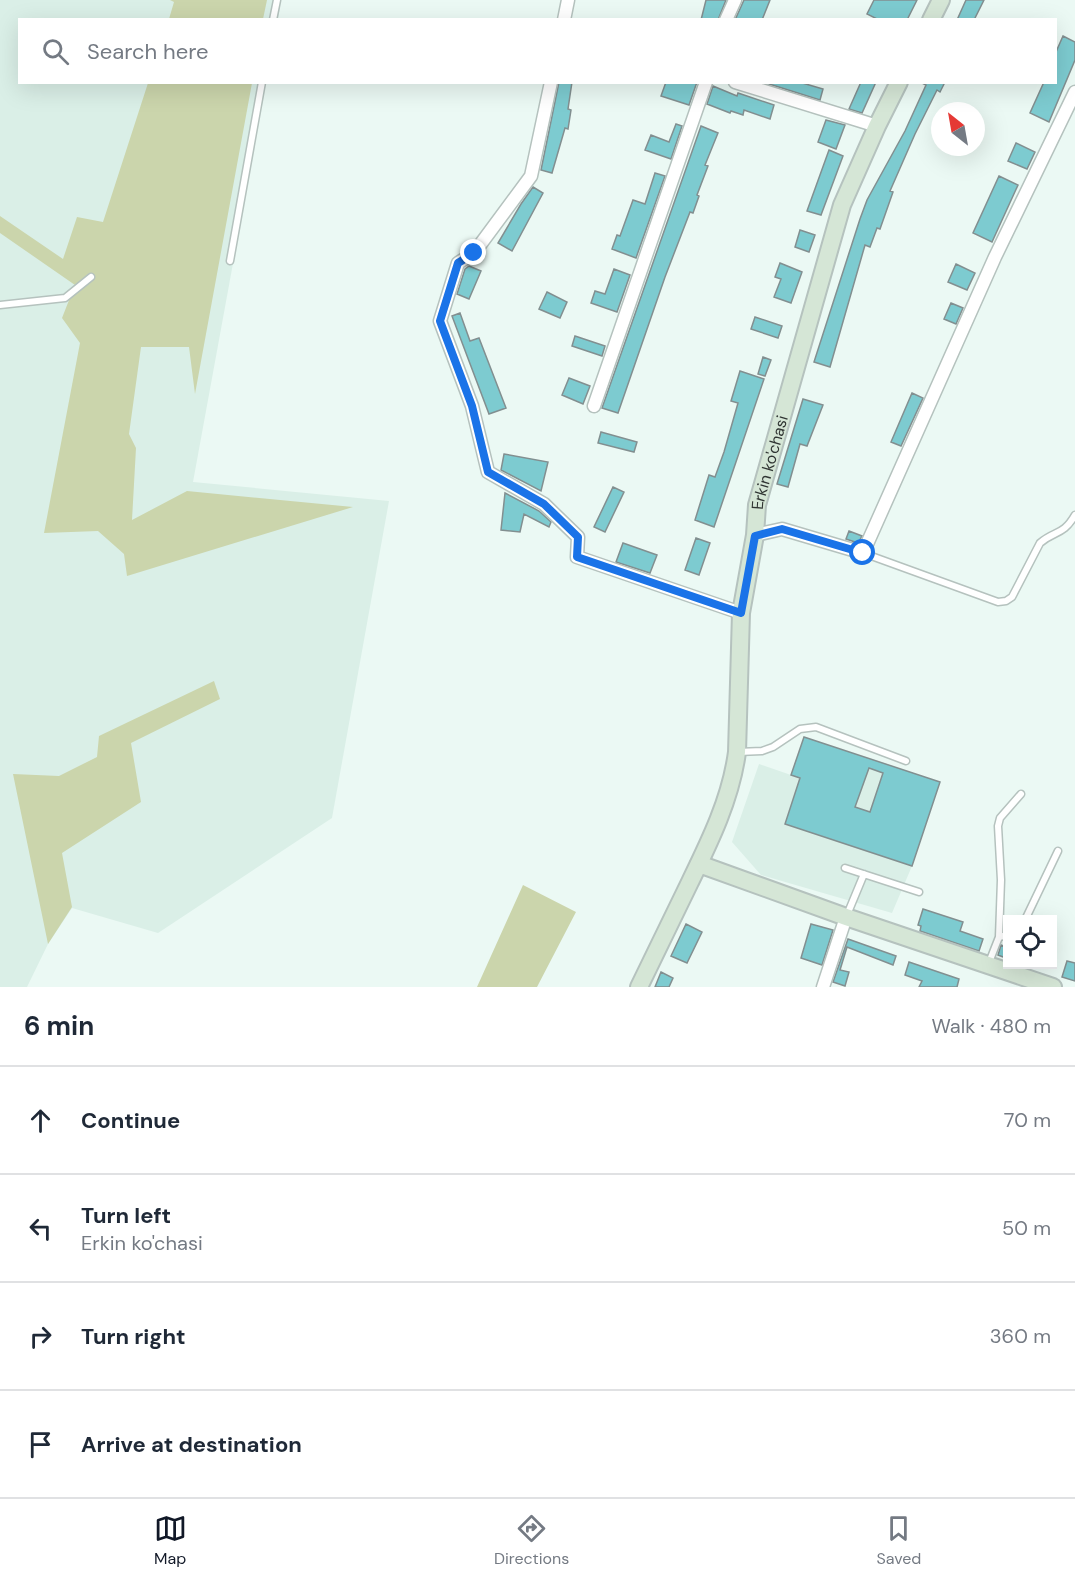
<!DOCTYPE html>
<html lang="en">
<head>
<meta charset="utf-8">
<style>
	:root { --surface:#fff; --page:#f2f2f3; --text:#1f2937; --muted:#747a83; --line:#e0e1e3; --accent:#111827 }
	body { margin:0; font-family:"DM Sans",sans-serif; background:var(--page); color:var(--text) }
	.controls { position:absolute; right:18px; bottom:18px; display:grid; overflow:hidden; border-radius:0px; box-shadow:0 6px 24px #0002 }
	.controls button { width:54px; height:54px; display:grid; place-items:center; padding:0; border:0; border-bottom:2px solid var(--line); background:var(--surface); color:var(--text); font:30px sans-serif }
	.compass { position:absolute; left:931px; top:102px; width:54px; height:54px; border-radius:50%; background:var(--surface); box-shadow:0 6px 24px #0002; rotate:329deg }
	.stop { position:absolute; width:18px; height:18px; margin:-14px; border:4px solid #1a73e8; border-radius:50%; background:#fff }
	.stop.end { background:#1a73e8; border-color:#fff; box-shadow:0 2px 6px #0008 }
	.list { margin:0; padding:0; list-style:none }
	h2 { display:flex; justify-content:space-between; align-items:center; height:78px; margin:0; padding:0 24px; font-size:26px }
	h2 small { font-size:20px; font-weight:400; color:var(--muted) }
	.list li { display:grid; grid-template-columns:39px 1fr auto; gap:18px; align-items:center; box-sizing:border-box; height:108px; padding:0 24px; border-top:2px solid var(--line) }
	.list b { display:block; font-size:22px; white-space:nowrap }
	.list p { margin:0; font-size:20px; white-space:nowrap; color:var(--muted) }
	.list em { font-size:20px; font-style:normal; color:var(--muted) }
	.icon { flex:none; width:33px; height:33px; fill:none; stroke:currentColor; stroke-width:2; stroke-linecap:round; stroke-linejoin:round }
	.map { position:relative; flex:none; width:1075px; height:987px; overflow:hidden }
	.search { position:absolute; background:var(--surface); box-shadow:0 6px 24px #0002; left:18px; right:18px; top:18px; height:66px; display:flex; align-items:center; gap:15px; box-sizing:border-box; padding:0 21px; border-radius:0px; color:var(--muted); font-size:22px }
	.sheet { height:510px; background:var(--surface) }
	nav { display:flex; justify-content:space-around; align-items:center; box-sizing:border-box; height:84px; border-top:2px solid var(--line); background:var(--surface); font-size:16px; color:var(--muted) }
	nav a { display:grid; justify-items:center; gap:3px }
	nav .on { color:var(--accent) }
	.map>svg:first-child { display:block }
	.built { fill:#daefe7 }
	.green { fill:#cbd5ac }
	.building { fill:#7dcbd0; stroke:#828f90; stroke-width:1.5; fill-rule:evenodd }
	.lines { fill:none; stroke-linecap:round; stroke-linejoin:round }
	.service-casing { stroke:#b5c2be; stroke-width:9 }
	.minor-casing { stroke:#b5c2be; stroke-width:15 }
	.secondary-casing { stroke:#b5c2be; stroke-width:20 }
	.service { stroke:#fff; stroke-width:6 }
	.minor { stroke:#fff; stroke-width:12 }
	.secondary { stroke:#d5e6d6; stroke-width:16 }
	.route { stroke:#1a73e8; stroke-width:8 }
	.labels { text-anchor:middle; stroke-width:5; stroke-linejoin:round; paint-order:stroke }
	.street-label { font-size:16px; fill:#303533; stroke:#ebf9f4 }
</style>
</head>
<body>
<div class="map">
<svg width="1075" height="987" viewBox="0 0 1075 987">
	<rect width="100%" height="100%" fill="#ebf9f4"/>
	<path class="built" d="M0,0H281L278,19L20,20V82L266,83L193,482L389,501L332,818L158,933L72,908L48,944L27,987H0Z
		M804,737L940,782L912,866L892,913L761,875L732,842L759,764L791,775Z"/>
	<path class="green" d="M170,0H267L263,19H169L174,2Z
		M148,83H252L195,394L189,347H141L129,434L136,448L132,520L187,491L353,507L127,576L124,554L98,531L44,533L80,343L62,318L75,285L0,233V216L63,259L77,217L103,222Z
		M214,681L220,699L131,743L141,802L62,853L72,907L48,944L13,774L59,776L97,757L99,736Z
		M523,885L576,912L537,987H477Z"/>
	<path class="building" d="M706,0H726L718,20H701Z
		M744,0H770L762,20H735Z
		M874,0H917L907,20H879L867,14Z
		M966,0H984L974,20H957Z
		M1063,36L1075,42V60L1049,122L1030,113L1044,82H1056V52Z
		M559,82H572L568,109L571,110L568,129L565,128L552,173L541,170Z
		M666,82H697L689,105L661,96Z
		M799,82L823,89L820,100L766,83Z
		M861,82H876L862,113L849,109Z
		M920,82H945L940,92L937,90L915,134L890,191L893,192L880,229L877,228L870,247L865,245L830,367L814,362L860,219L867,200L905,131L926,85Z
		M713,86L737,96L738,93L774,105L770,119L744,110L743,115L731,111L730,113L707,104Z
		M826,120L845,125L836,149L818,142Z
		M676,124L682,126L671,159L645,150L651,135L669,142Z
		M701,126L718,133L705,165L708,166L697,195L699,196L693,213L690,212L665,277L618,413L602,408Z
		M1016,143L1035,152L1027,169L1008,161Z
		M829,150L843,156L821,215L807,211Z
		M655,173L665,176L636,258L612,249L617,235L620,236L633,200L645,204Z
		M999,176L1018,185L992,242L973,233Z
		M533,187L543,193L512,251L498,243L521,204Z
		M800,230L815,235L809,252L795,247Z
		M780,263L802,272L791,303L774,297L781,279L775,277Z
		M956,264L975,273L967,290L948,282Z
		M469,266L481,271L469,299L457,294L465,269Z
		M614,269L630,275L617,312L591,303L595,291L605,294Z
		M547,292L567,302L560,318L539,309Z
		M951,303L963,308L956,324L944,319Z
		M460,313L470,341L479,338L506,408L489,414L452,316Z
		M755,317L782,326L778,338L751,329Z
		M575,336L605,346L602,356L572,346Z
		M763,357L771,360L765,376L758,374Z
		M740,371L764,379L714,527L695,520L709,475L715,477L724,452L738,403L731,401Z
		M569,378L590,386L583,404L562,395Z
		M912,393L923,398L901,446L891,442Z
		M803,399L823,405L807,446L800,444L788,487L777,484Z
		M601,432L637,442L634,452L598,443Z
		M504,454L548,462L541,491L501,470Z
		M613,487L624,492L605,532L594,527Z
		M505,493L539,511L551,522L549,527L524,514L520,532L501,530Z
		M849,531L862,536L858,543L846,539Z
		M696,538L710,543L699,575L685,570Z
		M623,543L657,555L650,573L616,562Z
		M804,737L940,782L912,866L785,824L800,778L791,775ZM869,768L883,773L870,812L855,807Z
		M923,909L963,922L960,931L983,939L979,951L920,931L921,926L918,925Z
		M686,924L702,932L687,963L671,956Z
		M811,924L833,930L822,965L801,958Z
		M848,939L896,956L893,965L847,947L840,970L849,972L845,986L833,982Z
		M1001,945L1008,948V959L998,955Z
		M1067,961L1075,963V981L1062,977Z
		M909,962L959,979L957,987H919L922,981L905,975Z
		M661,972L673,978L669,987H655Z"/>
	<g class="lines">
		<g class="service-casing">
			<path id="service" d="M273,20L277,0
				M230,261L262,82
				M0,305L65,298L91,277
				M863,553L998,602L1006,601L1012,597L1040,543C1055,530 1063,536 1075,515
				M738,752L762,751L773,747L800,729L816,727L906,761
				M845,868L919,892
				M847,915L864,874
				M1025,920L1058,851
				M999,937L1008,935
				M988,965L999,937L1001,880L998,826L1000,818L1021,794"/>
		</g>
		<g class="minor-casing">
			<path id="minor" d="M564,20L568,0
				M726,20L735,0
				M551,82L531,176L474,253L458,263L440,321L472,406L488,472L544,504L578,537L577,557L741,613
				M735,82L877,126
				M594,406L706,82
				M755,535L782,529L863,553L995,257L1075,92
				M823,987L846,917"/>
		</g>
		<g class="secondary-casing">
			<g id="secondary">
				<path d="M931,20L941,0"/>
				<path d="M699,864L846,917L1053,987"/>
				<path id="s1" d="M639,987C656,952 673,917 690,882C710,841 731,798 737,752L741,613L755,535L757,505L842,205L877,126L899,82"/>
			</g>
		</g>
		<use href="#service" class="service"/>
		<use href="#minor" class="minor"/>
		<use href="#secondary" class="secondary"/>
	</g>
	<g class="lines">
		<path class="route" d="M474,253L458,263L440,321L472,406L488,472L544,504L578,537L577,557L741,613L755,536L782,529L863,553"/>
	</g>
	<g class="labels">
		<g class="street-label">
			<text dy="6" stroke="none"><textPath href="#s1" startOffset="548">Erkin ko'chasi</textPath></text>
		</g>
	</g>
</svg>
<div class="controls">
<button><svg class="icon" aria-label="locate" viewBox="0 0 24 24"><circle cx="12" cy="12" r="6"/><path d="M12 2v4M12 18v4M2 12h4M18 12h4"/></svg></button>
</div>
<svg class="compass" viewBox="-18 -18 36 36"><path d="M0-13l5 13h-10z" fill="#e53935"/><path d="M0 13l5-13h-10z" fill="#747a83"/></svg>
<div class="stop" style="left:863px;top:553px"></div>
<div class="stop end" style="left:474px;top:253px"></div>
<div class="search"><svg class="icon" aria-label="search" viewBox="0 0 24 24"><circle cx="10" cy="10" r="6"/><path d="M15 15l6 6"/></svg>Search here</div>
</div>
<section class="sheet">
<h2>6 min<small>Walk · 480 m</small></h2>
<ul class="list">
<li><svg class="icon" aria-label="ahead" viewBox="0 0 24 24"><path d="M12 20V5M6 11l6-6 6 6"/></svg><div><b>Continue</b></div><em>70 m</em></li>
<li><svg class="icon" aria-label="left" viewBox="0 0 24 24"><path d="M17 20v-9H6M10 6l-5 5 5 5"/></svg><div><b>Turn left</b><p>Erkin ko'chasi</p></div><em>50 m</em></li>
<li><svg class="icon" aria-label="right" viewBox="0 0 24 24"><path d="M7 20v-9h11M14 6l5 5-5 5"/></svg><div><b>Turn right</b></div><em>360 m</em></li>
<li><svg class="icon" aria-label="arrive" viewBox="0 0 24 24"><path d="M6 21V4h12l-3 4 3 4H6"/></svg><div><b>Arrive at destination</b></div></li>
</ul>
</section>
<nav>
<a class="on"><svg class="icon" aria-label="map" viewBox="0 0 24 24"><path d="M3 6l6-2 6 2 6-2v14l-6 2-6-2-6 2zM9 4v14M15 6v14"/></svg>Map</a>
<a><svg class="icon" aria-label="directions" viewBox="0 0 24 24"><path d="M12 3l9 9-9 9-9-9zM9 14v-3h6M13 9l2 2-2 2"/></svg>Directions</a>
<a><svg class="icon" aria-label="saved" viewBox="0 0 24 24"><path d="M7 4h10v16l-5-4-5 4z"/></svg>Saved</a>
</nav>
</body>
</html>
